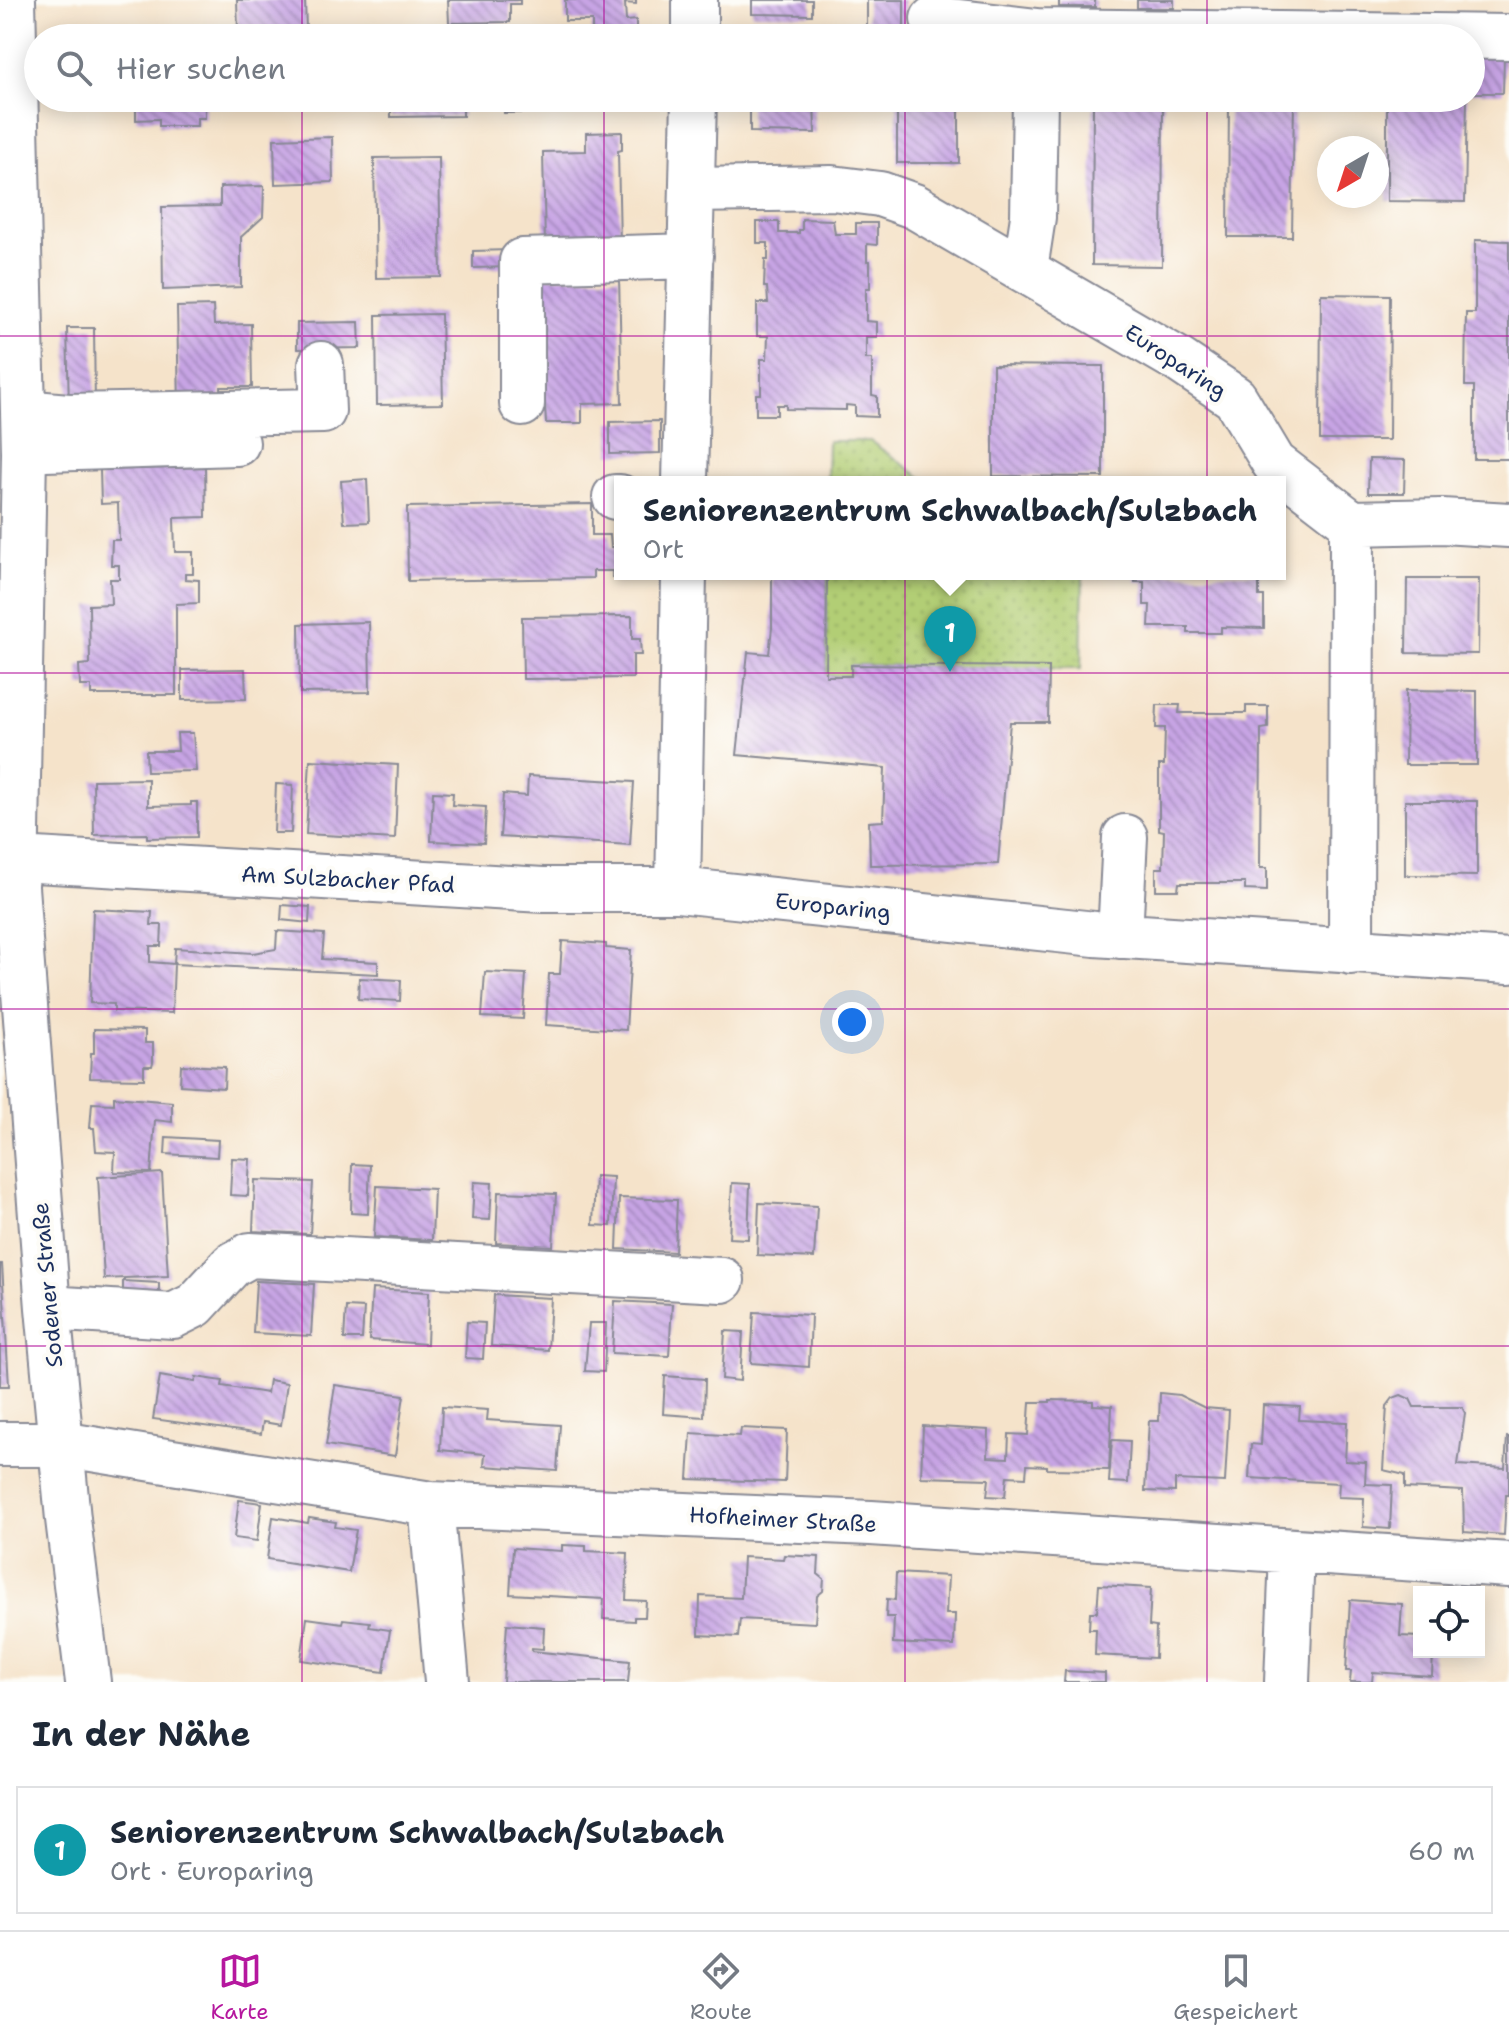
<!DOCTYPE html>
<html lang="de">
<head>
<meta charset="utf-8">
<style>
	:root { --surface:#fff; --page:#f6f6f7; --text:#1f2937; --muted:#747a83; --line:#e0e1e3; --accent:#b5179e }
	body { margin:0; font-family:"Shantell Sans",sans-serif; background:var(--page); color:var(--text) }
	.controls { position:absolute; right:24px; bottom:24px; display:grid; overflow:hidden; border-radius:0px; box-shadow:0 4px 20px #0003 }
	.controls button { width:72px; height:72px; display:grid; place-items:center; padding:0; border:0; border-bottom:2px solid var(--line); background:var(--surface); color:var(--text); font:40px sans-serif }
	.compass { position:absolute; left:1317px; top:136px; width:72px; height:72px; border-radius:50%; background:var(--surface); box-shadow:0 4px 20px #0003; rotate:219deg }
	.you { position:absolute; left:852px; top:1022px; width:28px; height:28px; margin:-20px; border:6px solid #fff; border-radius:50%; background:#1a73e8; box-shadow:0 0 0 12px #1a73e833 }
	.badge { display:grid; place-items:center; width:52px; height:52px; border-radius:50%; background:var(--accent); color:#fff; font-size:26px; font-weight:700 }
	.pin { position:absolute; translate:-50% -66px; filter:drop-shadow(0 2px 4px #0008) }
	.pin::after { content:''; position:absolute; top:42px; width:28px; height:24px; background:inherit; clip-path:polygon(0 0,100% 0,50% 100%) }
	.popup { position:absolute; left:614px; top:476px; width:672px; height:104px; box-sizing:border-box; display:grid; place-content:center; border-radius:0px; background:var(--surface); filter:drop-shadow(0 2px 6px #0005); font-size:26px; white-space:nowrap; color:var(--muted) }
	.popup b { font-size:30px; color:var(--text) }
	.popup::after { content:''; position:absolute; left:50%; top:100%; margin-left:-16px; border:16px solid transparent; border-top-color:var(--surface) }
	.list { margin:0; padding:0; list-style:none }
	h2 { display:flex; justify-content:space-between; align-items:center; height:104px; margin:0; padding:0 32px; font-size:34px }
	h2 small { font-size:26px; font-weight:400; color:var(--muted) }
	.list li { display:grid; grid-template-columns:52px 1fr auto; gap:24px; align-items:center; box-sizing:border-box; height:128px; margin:0 16px 16px; padding:0 16px; border:2px solid var(--line); border-radius:0px }
	.list b { display:block; font-size:30px; white-space:nowrap }
	.list p { margin:0; font-size:26px; white-space:nowrap; color:var(--muted) }
	.list em { font-size:26px; font-style:normal; color:var(--muted) }
	.icon { flex:none; width:44px; height:44px; fill:none; stroke:currentColor; stroke-width:2; stroke-linecap:round; stroke-linejoin:round }
	.map { position:relative; flex:none; width:1509px; height:1682px; overflow:hidden }
	.search { position:absolute; background:var(--surface); box-shadow:0 4px 20px #0003; left:24px; right:24px; top:24px; height:88px; display:flex; align-items:center; gap:20px; box-sizing:border-box; padding:0 28px; border-radius:44px; color:var(--muted); font-size:30px }
	.sheet { height:248px; background:var(--surface) }
	nav { display:flex; justify-content:space-around; align-items:center; box-sizing:border-box; height:112px; border-top:2px solid var(--line); background:var(--surface); font-size:22px; color:var(--muted) }
	nav a { display:grid; justify-items:center; gap:4px }
	nav .on { color:var(--accent) }
	.map>svg:first-child { display:block }
	.park { fill:url(#park-dots); stroke:#667e69; stroke-width:2 }
	.building { fill:url(#building-back-hatch) }
	.lines { fill:none; stroke-linecap:round; stroke-linejoin:round }
	.minor-casing { stroke:#888994; stroke-width:48 }
	.minor { stroke:#fff; stroke-width:44 }
	.grid { fill:none; stroke:#b5179e; stroke-width:2; stroke-opacity:0.55 }
	.labels { text-anchor:middle; stroke-width:8; stroke-linejoin:round; paint-order:stroke }
	.street-label { font-size:22px; fill:#1b2f5e; stroke:#fdfcf7 }
</style>
</head>
<body>
<div class="map">
<svg width="1509" height="1682" viewBox="0 0 1509 1682">
	<defs>
		<pattern id="park-dots" width="8" height="8" patternUnits="userSpaceOnUse" patternTransform="scale(2)"><rect width="8" height="8" fill="#b2ce74"/><path d="M2 2h.1M6 6h.1" fill="none" stroke="#98b167" stroke-width="1.8" stroke-linecap="round"/></pattern>
		<pattern id="building-back-hatch" width="6" height="6" patternUnits="userSpaceOnUse" patternTransform="scale(2)"><rect width="6" height="6" fill="#c7a4e4"/><path d="M-1 5l2 2M0 0l6 6M5-1l2 2" fill="none" stroke="#a186bc"/></pattern>
	</defs>
	<rect width="100%" height="100%" fill="#fdfcf7"/>
	<filter id="ink" filterUnits="userSpaceOnUse"><feTurbulence type="fractalNoise" baseFrequency=".0125" numOctaves="2"/><feDisplacementMap in="SourceGraphic" scale="16" xChannelSelector="R" yChannelSelector="G"/><feConvolveMatrix kernelMatrix="1 2 1 2 8 2 1 2 1" color-interpolation-filters="sRGB"/></filter>
	<filter id="wash" filterUnits="userSpaceOnUse"><feTurbulence type="fractalNoise" baseFrequency=".006" numOctaves="4" result="noise"/><feDisplacementMap in="SourceGraphic" scale="32" xChannelSelector="R" yChannelSelector="G"/><feGaussianBlur stdDeviation="1.8" result="paint"/><feColorMatrix in="noise" values="0 0 0 0 0 0 0 0 0 0 0 0 0 0 0 0 0 1.4 0 .05"/><feComposite in="paint" operator="in"/></filter>
	<g filter="url(#wash)">
		<rect width="100%" height="100%" fill="#f5e3ca"/>
		<path class="park" d="M828,441H870L928,482H827Z
			M827,574H1083L1081,669L851,665V676H826Z"/>
		<g id="blocks">
			<path class="building" d="M237,0H305L306,30L238,31Z
				M448,0H520V4H510V22L449,23Z
				M565,0H636V4L625,3L626,21L636,20V38H592V21H565Z
				M752,0H812V15L752,14Z
				M867,0H904V35H867Z
				M1059,0H1095V7H1059Z
				M1137,0H1174V8H1137Z
				M231,29V38H190V30Z
				M1471,56H1504L1503,93H1471Z
				M136,98H205V118H197V126H159V119L136,120Z
				M391,98H463V116L391,117Z
				M504,98H576V112L504,113Z
				M750,98H814L815,133L750,132Z
				M897,98H959V163H897Z
				M1093,98H1163L1162,266L1092,265Z
				M1229,98H1294L1292,237H1228Z
				M1387,98H1467L1465,202L1387,201Z
				M622,132V150L618,151L620,244L545,245L543,152L586,151V133Z
				M332,137L333,182L275,184L274,139Z
				M439,157L441,277L376,278L374,158Z
				M264,186L263,217L241,237V287L163,290L162,207L220,206V187Z
				M802,219L833,220L835,234H856V223H877V245L867,244V261H870V288H866V321L877,322V337H866V359H872V395L877,396V417L855,416V406L846,405V410L786,409V405H777V415H756V394H761V359H767L768,336H757V303H768L767,287H764L765,260H768V243H757V222H779V233H799V230H802Z
				M1475,240L1509,241V459H1474V386H1465L1466,313H1475Z
				M509,250L510,267L473,268V251Z
				M539,277H619L622,403L582,404V423H546L545,405H542Z
				M1321,294L1390,295L1389,440H1320Z
				M213,306L214,325L251,324L252,387H221V406H179L177,307Z
				M441,314L443,404L377,405L376,315Z
				M359,322L360,348L297,349V323Z
				M67,328H94L95,406H69Z
				M993,365L1103,366V477L993,476Z
				M660,421V453L610,454V422Z
				M1369,459L1405,460L1404,493H1368Z
				M205,467L206,517L174,518L175,552H193V574H185V579L199,580V603L176,604V695H91V686H80L79,665L90,664L89,605L111,604L110,579H119V565H111L112,540H119L118,503L101,504L100,470Z
				M367,479L369,522L344,523L341,481Z
				M592,504V535H610L611,547H620V574H662V577L612,578V571H593V578L408,581L407,507Z
				M772,574H827L826,676H851V665L1049,667L1048,722H1010L998,864L870,865L869,822L883,821L885,768L737,755L748,652L769,654L772,628Z
				M1135,574H1259V596H1264V628L1221,627V633H1188V627H1149L1150,605H1144V582H1135Z
				M1407,579H1479L1478,654L1406,653Z
				M632,616V639H640L641,655H633V678L523,679L522,617Z
				M369,622L370,692L300,693L299,624Z
				M245,669L246,699L182,700V670Z
				M1406,690L1477,691V765H1405Z
				M1157,705H1180L1179,713H1246V706H1268V728L1261,729L1260,868H1267V891L1245,890V883H1179L1178,890H1156V868H1163L1164,831L1159,830V765H1164L1165,728H1156Z
				M177,733H193L196,771L147,772L146,751H178Z
				M310,760L398,765L395,839L306,834Z
				M528,776L634,782L630,845L500,837L503,794L527,796Z
				M148,779V806L191,805V802H197V837L147,838V834L94,835L93,780Z
				M276,784L293,785L291,833H274Z
				M433,792L453,793L452,805L486,807L484,843L431,841Z
				M1405,801H1477V876L1405,875Z
				M282,905L310,907L309,923L281,920Z
				M93,909L152,912L151,925H162L161,946H150V962L174,964L172,1013L114,1011V1004L90,1003Z
				M277,931L324,934L322,959L378,962V974L174,964L175,948L253,953L276,949Z
				M562,941L606,944V948L631,950L626,1030L546,1025L549,974H560Z
				M485,972L526,974L523,1019L482,1017Z
				M359,978L401,980L400,1001L358,999Z
				M94,1029L145,1030V1043H153V1062L152,1066H144V1079L90,1078L91,1053H94Z
				M181,1065L225,1067L224,1088L180,1085Z
				M114,1097L172,1102V1122L155,1120L151,1173L114,1172L115,1152L96,1151L94,1128H90L92,1103L114,1104Z
				M166,1137L218,1140L217,1157L165,1154Z
				M232,1158L250,1159L248,1196L230,1195Z
				M352,1164L370,1165L368,1214L351,1213Z
				M162,1173L168,1276L104,1279L98,1177Z
				M595,1176L613,1177L611,1226L593,1225Z
				M255,1180L313,1182L310,1234L253,1231Z
				M474,1182L492,1183L490,1220L472,1219Z
				M732,1183L750,1184L748,1239L729,1238Z
				M377,1186L434,1189L432,1240L374,1237Z
				M498,1192L556,1194L553,1246L496,1243Z
				M619,1198L677,1200L675,1252L617,1249Z
				M759,1203L817,1206L814,1258L757,1255Z
				M0,1264H2L9,1386H0Z
				M123,1281L159,1283V1301L123,1299Z
				M256,1281L314,1284L311,1336L253,1333Z
				M372,1289L429,1292L427,1344L369,1340Z
				M494,1295L551,1298L548,1350L491,1346Z
				M615,1301L672,1304L669,1356L612,1353Z
				M346,1307L364,1308L362,1339H344Z
				M754,1312L811,1315L809,1367L751,1363Z
				M467,1322L485,1323L483,1359L465,1358Z
				M589,1323H606L604,1372L585,1371Z
				M725,1331L743,1332L740,1381L722,1379Z
				M160,1376L195,1382L196,1377L223,1381L222,1386L267,1393L269,1380L287,1383L281,1425L263,1422L261,1434L153,1419Z
				M665,1376L705,1379L704,1417L663,1414Z
				M335,1385L404,1395L395,1456L326,1445Z
				M1160,1393L1179,1395L1205,1408L1229,1410L1225,1482L1175,1480V1492L1145,1491L1149,1421H1159Z
				M1401,1395L1410,1399L1414,1407H1462L1465,1413L1458,1465L1505,1468L1507,1437H1509V1495H1506L1504,1535L1464,1532L1463,1491L1405,1488V1475L1383,1470L1387,1406L1393,1398Z
				M1050,1400L1093,1401V1405L1112,1406L1109,1470L1047,1469V1466L1027,1465L1026,1477L1007,1476L1005,1497L987,1496L989,1479L921,1477L923,1426L989,1430L988,1457L1008,1458L1009,1434L1028,1435L1030,1402H1050Z
				M1263,1405L1300,1407L1299,1420L1347,1422L1345,1461L1366,1462L1365,1484L1392,1485L1390,1529L1363,1527L1364,1498L1338,1497L1339,1483L1249,1478L1251,1444L1261,1445Z
				M442,1407L488,1410L487,1420L560,1425L557,1471L484,1466L485,1454L440,1450Z
				M741,1428L787,1430L785,1482L688,1479L691,1433L740,1436Z
				M1112,1440L1130,1441L1128,1483L1109,1482Z
				M239,1500L262,1503L257,1541L234,1538Z
				M273,1517L308,1523L309,1518L336,1522L335,1527L356,1530L349,1572L267,1559Z
				M562,1545L586,1546V1551L628,1553L626,1600L646,1601L645,1617H634V1621L603,1619L604,1599L510,1594L513,1548L562,1551Z
				M784,1555L819,1557L818,1574L824,1579L823,1591L817,1596L815,1623L740,1619L738,1637L699,1635L700,1596L741,1598L743,1557L783,1559Z
				M896,1573L948,1576L946,1614H955L954,1646L893,1643L894,1617H886L887,1599L895,1600Z
				M1099,1585L1151,1588L1149,1626L1156,1627L1155,1658L1095,1655L1096,1629H1089L1090,1612H1097Z
				M1350,1600L1402,1604L1400,1636L1419,1637V1652H1433L1432,1676L1373,1672L1372,1682H1350L1351,1671H1346Z
				M307,1618L342,1623L343,1619L370,1622L369,1627L390,1630L384,1672L301,1660Z
				M507,1624L544,1627L543,1649L532,1648V1651L630,1661L628,1682H503Z
				M1065,1671L1105,1673V1682H1064Z"/>
		</g>
	</g>
	<g filter="url(#ink)">
		<use href="#blocks" fill-opacity="0" stroke="#888994" stroke-width="2"/>
		<g class="lines">
			<g class="minor-casing">
				<path id="minor" d="M13,0L24,453L16,887L48,1308L68,1519L88,1682
					M933,19L1037,31
					M695,38V0
					M1037,38V31L1509,37
					M694,190L832,188L880,194L914,206L1177,359L1235,398L1274,463L1352,523L1351,952
					M1025,269L1033,217L1035,98
					M522,404V261L691,256
					M23,412L68,416L323,411L321,364
					M24,453L45,449L237,443
					M685,482L694,98
					M615,497H620
					M1352,523L1442,521L1509,525
					M19,859L543,890H678L1095,934L1509,961
					M678,890L684,574
					M1120,936L1125,837
					M48,1308L173,1316L195,1305L232,1265L250,1255L722,1280
					M0,1444H61L431,1504L871,1523L1509,1565
					M431,1504L447,1682
					M1287,1682L1292,1552"/>
			</g>
			<use href="#minor" class="minor"/>
		</g>
	</g>
	<path class="grid" d="M302,0V38M604,0V38M905,0V38M1207,0V38M302,98V1682M604,98V1682M905,98V1682M1207,98V1682M0,336H1509M0,673H1509M0,1009H1509M0,1346H1509"/>
	<g class="labels">
		<g class="street-label">
			<text transform="translate(1176 361) rotate(33)" y="8">Europaring</text>
			<text transform="translate(348 879) rotate(3)" y="8">Am Sulzbacher Pfad</text>
			<text transform="translate(833 906) rotate(6)" y="8">Europaring</text>
			<text transform="translate(47 1285) rotate(-95)" y="8">Sodener Straße</text>
			<text transform="translate(783 1519) rotate(3)" y="8">Hofheimer Straße</text>
		</g>
	</g>
</svg>
<div class="controls">
<button><svg class="icon" aria-label="locate" viewBox="0 0 24 24"><circle cx="12" cy="12" r="6"/><path d="M12 2v4M12 18v4M2 12h4M18 12h4"/></svg></button>
</div>
<svg class="compass" viewBox="-18 -18 36 36"><path d="M0-13l5 13h-10z" fill="#e53935"/><path d="M0 13l5-13h-10z" fill="#747a83"/></svg>
<div class="you"></div>
<div class="pin badge" style="left:950px;top:672px;background:#0f9aa8">1</div>
<div class="popup"><b>Seniorenzentrum Schwalbach/Sulzbach</b>Ort</div>
<div class="search"><svg class="icon" aria-label="search" viewBox="0 0 24 24"><circle cx="10" cy="10" r="6"/><path d="M15 15l6 6"/></svg>Hier suchen</div>
</div>
<section class="sheet">
<h2>In der Nähe<small></small></h2>
<ul class="list">
<li><span class="badge" style="background:#0f9aa8">1</span><div><b>Seniorenzentrum Schwalbach/Sulzbach</b><p>Ort · Europaring</p></div><em>60 m</em></li>
</ul>
</section>
<nav>
<a class="on"><svg class="icon" aria-label="map" viewBox="0 0 24 24"><path d="M3 6l6-2 6 2 6-2v14l-6 2-6-2-6 2zM9 4v14M15 6v14"/></svg>Karte</a>
<a><svg class="icon" aria-label="directions" viewBox="0 0 24 24"><path d="M12 3l9 9-9 9-9-9zM9 14v-3h6M13 9l2 2-2 2"/></svg>Route</a>
<a><svg class="icon" aria-label="saved" viewBox="0 0 24 24"><path d="M7 4h10v16l-5-4-5 4z"/></svg>Gespeichert</a>
</nav>
</body>
</html>
